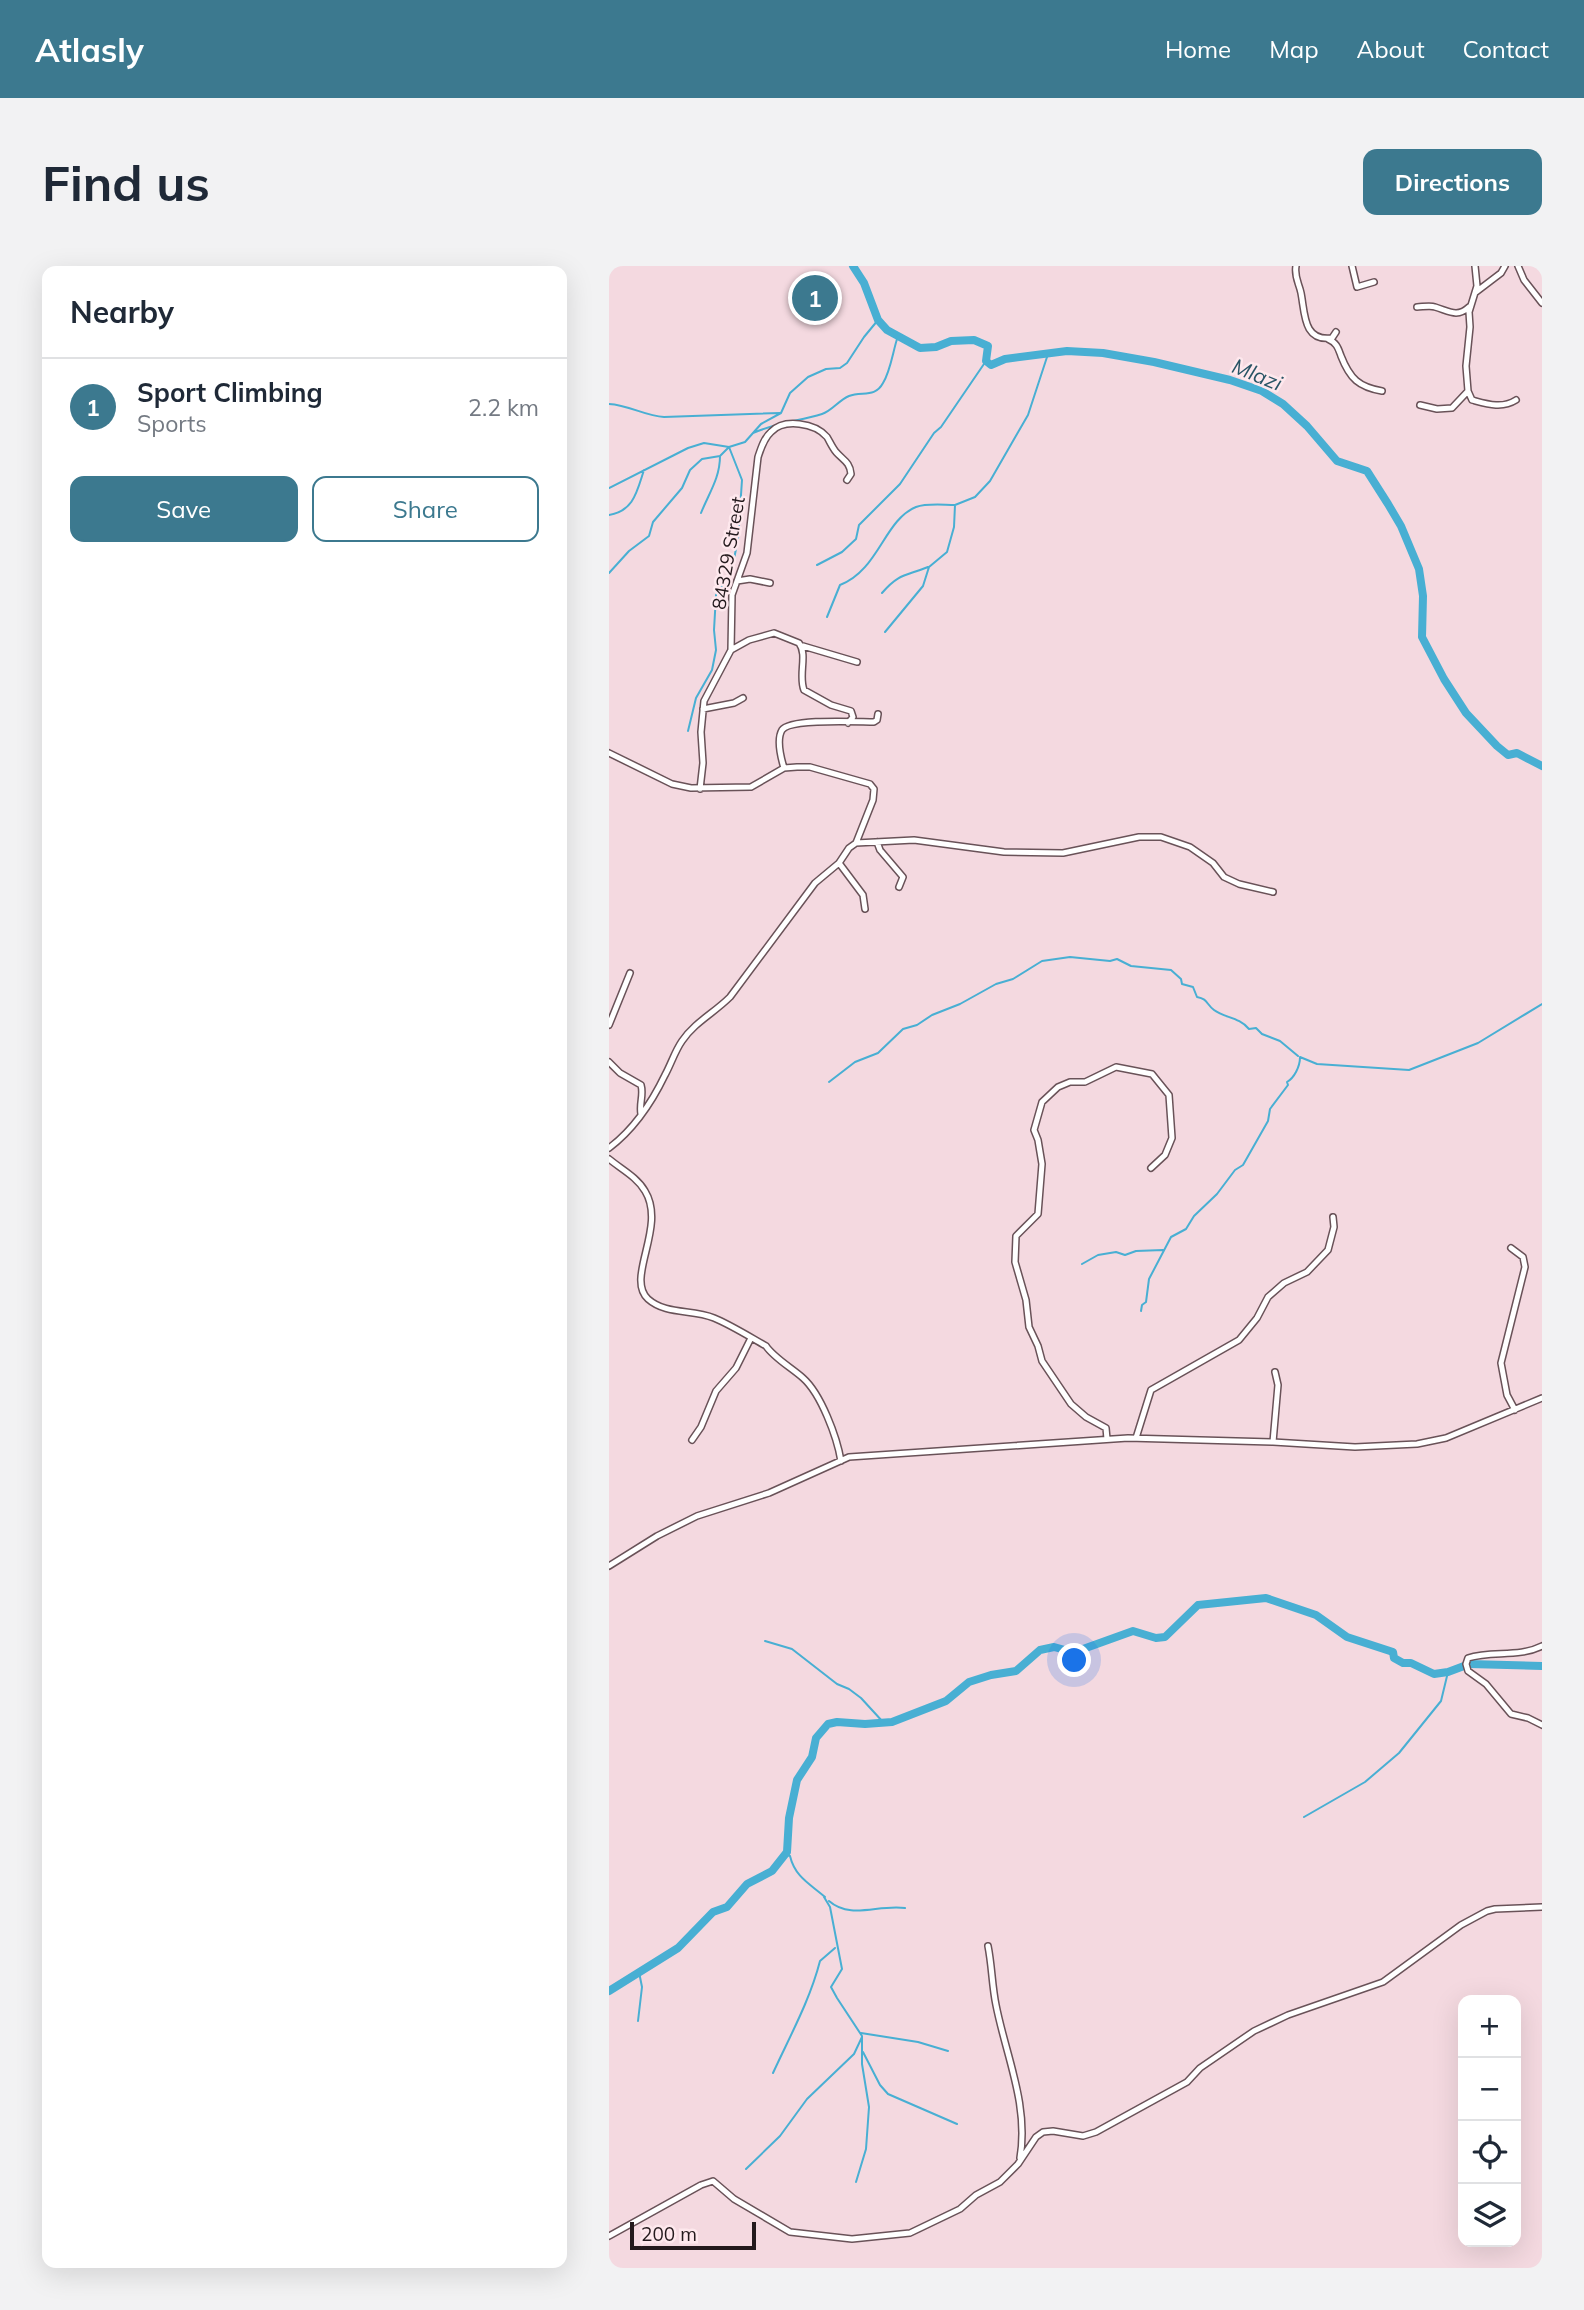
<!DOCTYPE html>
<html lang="en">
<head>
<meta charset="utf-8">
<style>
	:root { --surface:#fff; --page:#f2f2f3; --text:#1f2937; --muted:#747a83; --line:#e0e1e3; --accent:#3c798f }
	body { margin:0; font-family:Mulish,sans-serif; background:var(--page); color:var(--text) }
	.controls { position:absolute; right:21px; bottom:21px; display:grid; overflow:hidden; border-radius:14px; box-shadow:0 7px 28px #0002 }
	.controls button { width:63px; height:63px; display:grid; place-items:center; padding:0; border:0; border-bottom:2px solid var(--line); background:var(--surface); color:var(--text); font:35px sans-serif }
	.scale { position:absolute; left:21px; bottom:18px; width:126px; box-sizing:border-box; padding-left:7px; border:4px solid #23191c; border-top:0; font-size:19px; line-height:24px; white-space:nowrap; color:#23191c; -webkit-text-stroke:5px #fee8ed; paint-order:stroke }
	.you { position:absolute; left:466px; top:1395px; width:24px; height:24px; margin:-18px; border:5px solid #fff; border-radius:50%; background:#1a73e8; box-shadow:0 0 0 10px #1a73e833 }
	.badge { display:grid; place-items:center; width:46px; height:46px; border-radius:50%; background:var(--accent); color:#fff; font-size:23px; font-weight:700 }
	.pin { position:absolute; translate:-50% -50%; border:4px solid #fff; box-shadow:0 2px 7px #0006 }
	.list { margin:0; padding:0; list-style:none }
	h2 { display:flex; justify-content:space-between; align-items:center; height:91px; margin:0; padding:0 28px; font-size:30px }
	h2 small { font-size:23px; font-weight:400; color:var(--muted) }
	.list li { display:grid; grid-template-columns:46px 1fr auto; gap:21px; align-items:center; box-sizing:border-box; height:98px; padding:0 28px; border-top:2px solid var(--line) }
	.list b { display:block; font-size:26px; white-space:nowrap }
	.list p { margin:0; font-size:23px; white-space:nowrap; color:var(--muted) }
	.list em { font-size:23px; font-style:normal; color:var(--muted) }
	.actions { display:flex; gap:14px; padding:21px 28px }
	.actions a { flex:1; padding:16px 0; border:2px solid var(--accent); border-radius:14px; text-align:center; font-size:24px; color:var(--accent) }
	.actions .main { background:var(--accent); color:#fff }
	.icon { flex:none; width:38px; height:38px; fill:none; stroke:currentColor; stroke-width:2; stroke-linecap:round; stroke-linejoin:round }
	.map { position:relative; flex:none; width:933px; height:2002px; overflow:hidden; border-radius:14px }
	header { display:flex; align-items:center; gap:42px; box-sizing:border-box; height:98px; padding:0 35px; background:var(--accent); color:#fff }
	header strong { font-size:33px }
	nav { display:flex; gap:38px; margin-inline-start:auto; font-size:24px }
	.intro { display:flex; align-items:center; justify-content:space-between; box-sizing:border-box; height:168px; padding:0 42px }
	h1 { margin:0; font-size:49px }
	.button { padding:18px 32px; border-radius:14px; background:var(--accent); color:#fff; font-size:24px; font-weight:700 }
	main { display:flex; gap:42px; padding:0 42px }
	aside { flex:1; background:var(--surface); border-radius:14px; box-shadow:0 7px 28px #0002 }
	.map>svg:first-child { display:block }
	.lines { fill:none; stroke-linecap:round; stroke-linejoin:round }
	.stream { stroke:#48afd3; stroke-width:2 }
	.river { stroke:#48afd3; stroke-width:8 }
	.minor-casing { stroke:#695258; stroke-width:8 }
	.minor { stroke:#fff; stroke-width:5 }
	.labels { text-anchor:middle; stroke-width:5; stroke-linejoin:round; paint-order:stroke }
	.street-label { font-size:19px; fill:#23191c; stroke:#fee8ed }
	.water-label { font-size:21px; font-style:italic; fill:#295465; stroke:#fee8ed }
</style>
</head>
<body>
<header>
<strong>Atlasly</strong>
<nav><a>Home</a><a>Map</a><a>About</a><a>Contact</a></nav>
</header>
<div class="intro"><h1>Find us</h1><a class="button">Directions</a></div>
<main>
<aside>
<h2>Nearby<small></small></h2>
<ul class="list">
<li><span class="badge">1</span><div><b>Sport Climbing</b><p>Sports</p></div><em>2.2 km</em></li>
</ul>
<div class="actions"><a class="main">Save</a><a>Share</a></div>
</aside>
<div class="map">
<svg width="933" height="2002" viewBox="0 0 933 2002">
	<rect width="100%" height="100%" fill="#f4d9e0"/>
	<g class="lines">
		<path class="stream" d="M0,138C20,139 36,150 55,151L171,147
			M144,167C167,157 190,155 213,148C223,145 230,134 240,130C253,125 266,132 274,117C282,104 284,84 289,70
			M0,222L79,182L95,177L120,181L133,214L129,273L124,298L117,314L107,329L105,364L107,384L103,404L87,432L79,465
			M92,247C100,227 111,212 111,190
			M0,249C25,245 28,225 35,204
			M208,299L233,286L247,273L250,259L291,218L325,167L332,161L377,95
			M0,307L20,285L40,270L44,256L73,222L81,204L93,193L111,190L120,181L136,176L152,158L172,147L181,127L199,111L217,103L231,102L238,97L255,71L269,54
			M273,327C290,307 297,310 319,301
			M218,351L231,319C270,304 275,254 307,241C318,237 334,239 346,239
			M276,366L314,320L320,301L338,286L345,261L346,239L366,231L381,215L419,149L439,88
			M220,816L246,796L269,787L294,763L308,759L323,749L351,738L387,718L404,713L433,695L461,691L501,695L508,693L522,700L562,704L572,713L573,718L584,721L588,731C599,733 597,738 605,744C616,752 630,751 640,763L647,762L653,768L671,775L689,790
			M473,998L489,989L507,986L516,989L527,985L554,984
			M532,1045L533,1039L537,1036L540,1013L562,971L577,963L585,950L608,928L626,904L634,899L659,855L661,843L679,819L678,816C685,812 691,801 691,791L708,798L800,804L869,777L933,738
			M156,1375L183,1383L228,1418L240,1423L252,1432L274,1456
			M695,1551L756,1516L790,1487L832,1435L839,1406
			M176,1588L181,1590C186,1611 201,1618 216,1631
			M215,1631L221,1641L233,1703L222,1721L228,1732L253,1770V1798L260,1841L257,1883L247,1916
			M220,1635C242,1654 269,1638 296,1642
			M29,1755L33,1721L30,1706
			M252,1767L309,1776L339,1785
			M254,1786L271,1819L279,1828L348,1858
			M164,1807C181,1770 201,1734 211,1695L226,1682
			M137,1903L171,1870L198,1833L245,1788L253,1771"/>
		<path class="river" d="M244,0L255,17L269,54L278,64L311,82L327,81L342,75L365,74L379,80L377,95L382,99L396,93L458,85L494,87L545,96L621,114L653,125L674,138L698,160L728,195L758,205L779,238L792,260L810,303L814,330L813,371L835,413L857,447L888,480L899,489L908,487L933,500
			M860,1398L933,1400
			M0,1725L69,1682L104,1646L118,1641L138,1618L163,1605L178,1586L180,1552L188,1514L203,1491L207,1472L219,1458L228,1456L256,1458L283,1456L337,1435L360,1416L382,1409L407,1405L431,1384L445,1381L456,1384L474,1383L524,1365L547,1372L556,1371L589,1339L657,1332L707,1349L738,1371L784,1386L785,1392L794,1397H802L825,1408L839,1406L855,1400"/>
		<g class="minor-casing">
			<path id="minor" d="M687,0C685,11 690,17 692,27C696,47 694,76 723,72L727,66
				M743,0L748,21L765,16
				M909,0L915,14L933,37
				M867,26L892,7L896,0
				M808,41C813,41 821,39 826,41C840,45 848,52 860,41
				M719,73C728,77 729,82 732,90C741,113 750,121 773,125
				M859,125L863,134C878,138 893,143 907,134
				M811,139L828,143L843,142L859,125L857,100L861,61L860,46L868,20L866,0
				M128,315L141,313L161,317
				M194,380L248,396
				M122,384L140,374L165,367L190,377C199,389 189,409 195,424L222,439L242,445L244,451L239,457
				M94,443L125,437L134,432
				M0,487L63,518L82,522L142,521L175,502L188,501H201L261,518L265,523L264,534L247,577
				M175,502C172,492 167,474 173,464C181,452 249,456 265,456L268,454L269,448
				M91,523L94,497L92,466L95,435L122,384L123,329L138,287L149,191C152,182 155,172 162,166C175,152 206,157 218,171C221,176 223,181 227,186C234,194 241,196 242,208L238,214
				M268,576L271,584L294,611L290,621
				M230,597L254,629L256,643
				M0,759L21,707
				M0,796L11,807L32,819C35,829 30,837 32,848
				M0,882C24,864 43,836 56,809C62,798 66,785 73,775C86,756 105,747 121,731L206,617L230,597L240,582L247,577L305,574L395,586L454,587L530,571H552L581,581L604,597L615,611L630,618L664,626
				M0,893C12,903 28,911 36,925C58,961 16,1012 39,1033C57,1049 83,1043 105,1052C122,1059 141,1071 157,1080C165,1092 183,1102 194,1112C212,1128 228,1171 232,1195
				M902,982L914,991L916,1001L892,1097L898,1129L906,1144
				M527,1172L542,1124L630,1074L648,1052L659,1031L675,1017L698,1006L719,984L725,961L724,951
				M498,1173L497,1162L477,1151L462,1138L433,1095L429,1080L420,1061L417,1034L406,996L407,970L429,948L433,898L429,874L425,864L433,836L449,821L461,816H476L507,801L543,808L560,829L563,872L556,889L542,902
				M83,1174L92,1161L107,1125L127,1102L142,1072
				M664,1176L669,1119L666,1106
				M0,1300L48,1270L88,1250L160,1227L240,1191L519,1172L664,1176L746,1181L808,1178L837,1172L933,1132
				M933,1380C909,1392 883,1384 859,1392L857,1398L859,1405L877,1418L902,1448L919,1452L933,1459
				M379,1680C383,1700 383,1720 387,1739C397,1790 420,1839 411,1892
				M0,1970L92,1919L104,1915L125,1933L181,1966L243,1973L301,1967L351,1943L367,1929L391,1916L409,1898L427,1871L434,1866L444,1865L474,1870L487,1866L578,1816L591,1802L645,1765L679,1749L774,1716L852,1659L878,1645L886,1643L933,1641"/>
		</g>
		<use href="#minor" class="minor"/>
	</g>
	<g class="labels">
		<g class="street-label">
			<text transform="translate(119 287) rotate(-80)" y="7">84329 Street</text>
		</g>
		<g class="water-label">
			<text transform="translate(648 109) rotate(22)" y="7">Mlazi</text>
		</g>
	</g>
</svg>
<div class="controls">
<button>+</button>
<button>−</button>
<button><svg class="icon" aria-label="locate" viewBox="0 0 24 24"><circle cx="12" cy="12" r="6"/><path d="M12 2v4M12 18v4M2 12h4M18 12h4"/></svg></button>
<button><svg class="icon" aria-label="layers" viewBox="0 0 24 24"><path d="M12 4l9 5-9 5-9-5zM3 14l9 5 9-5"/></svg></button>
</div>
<div class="scale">200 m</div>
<div class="you"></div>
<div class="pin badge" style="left:206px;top:32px">1</div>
</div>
</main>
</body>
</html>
